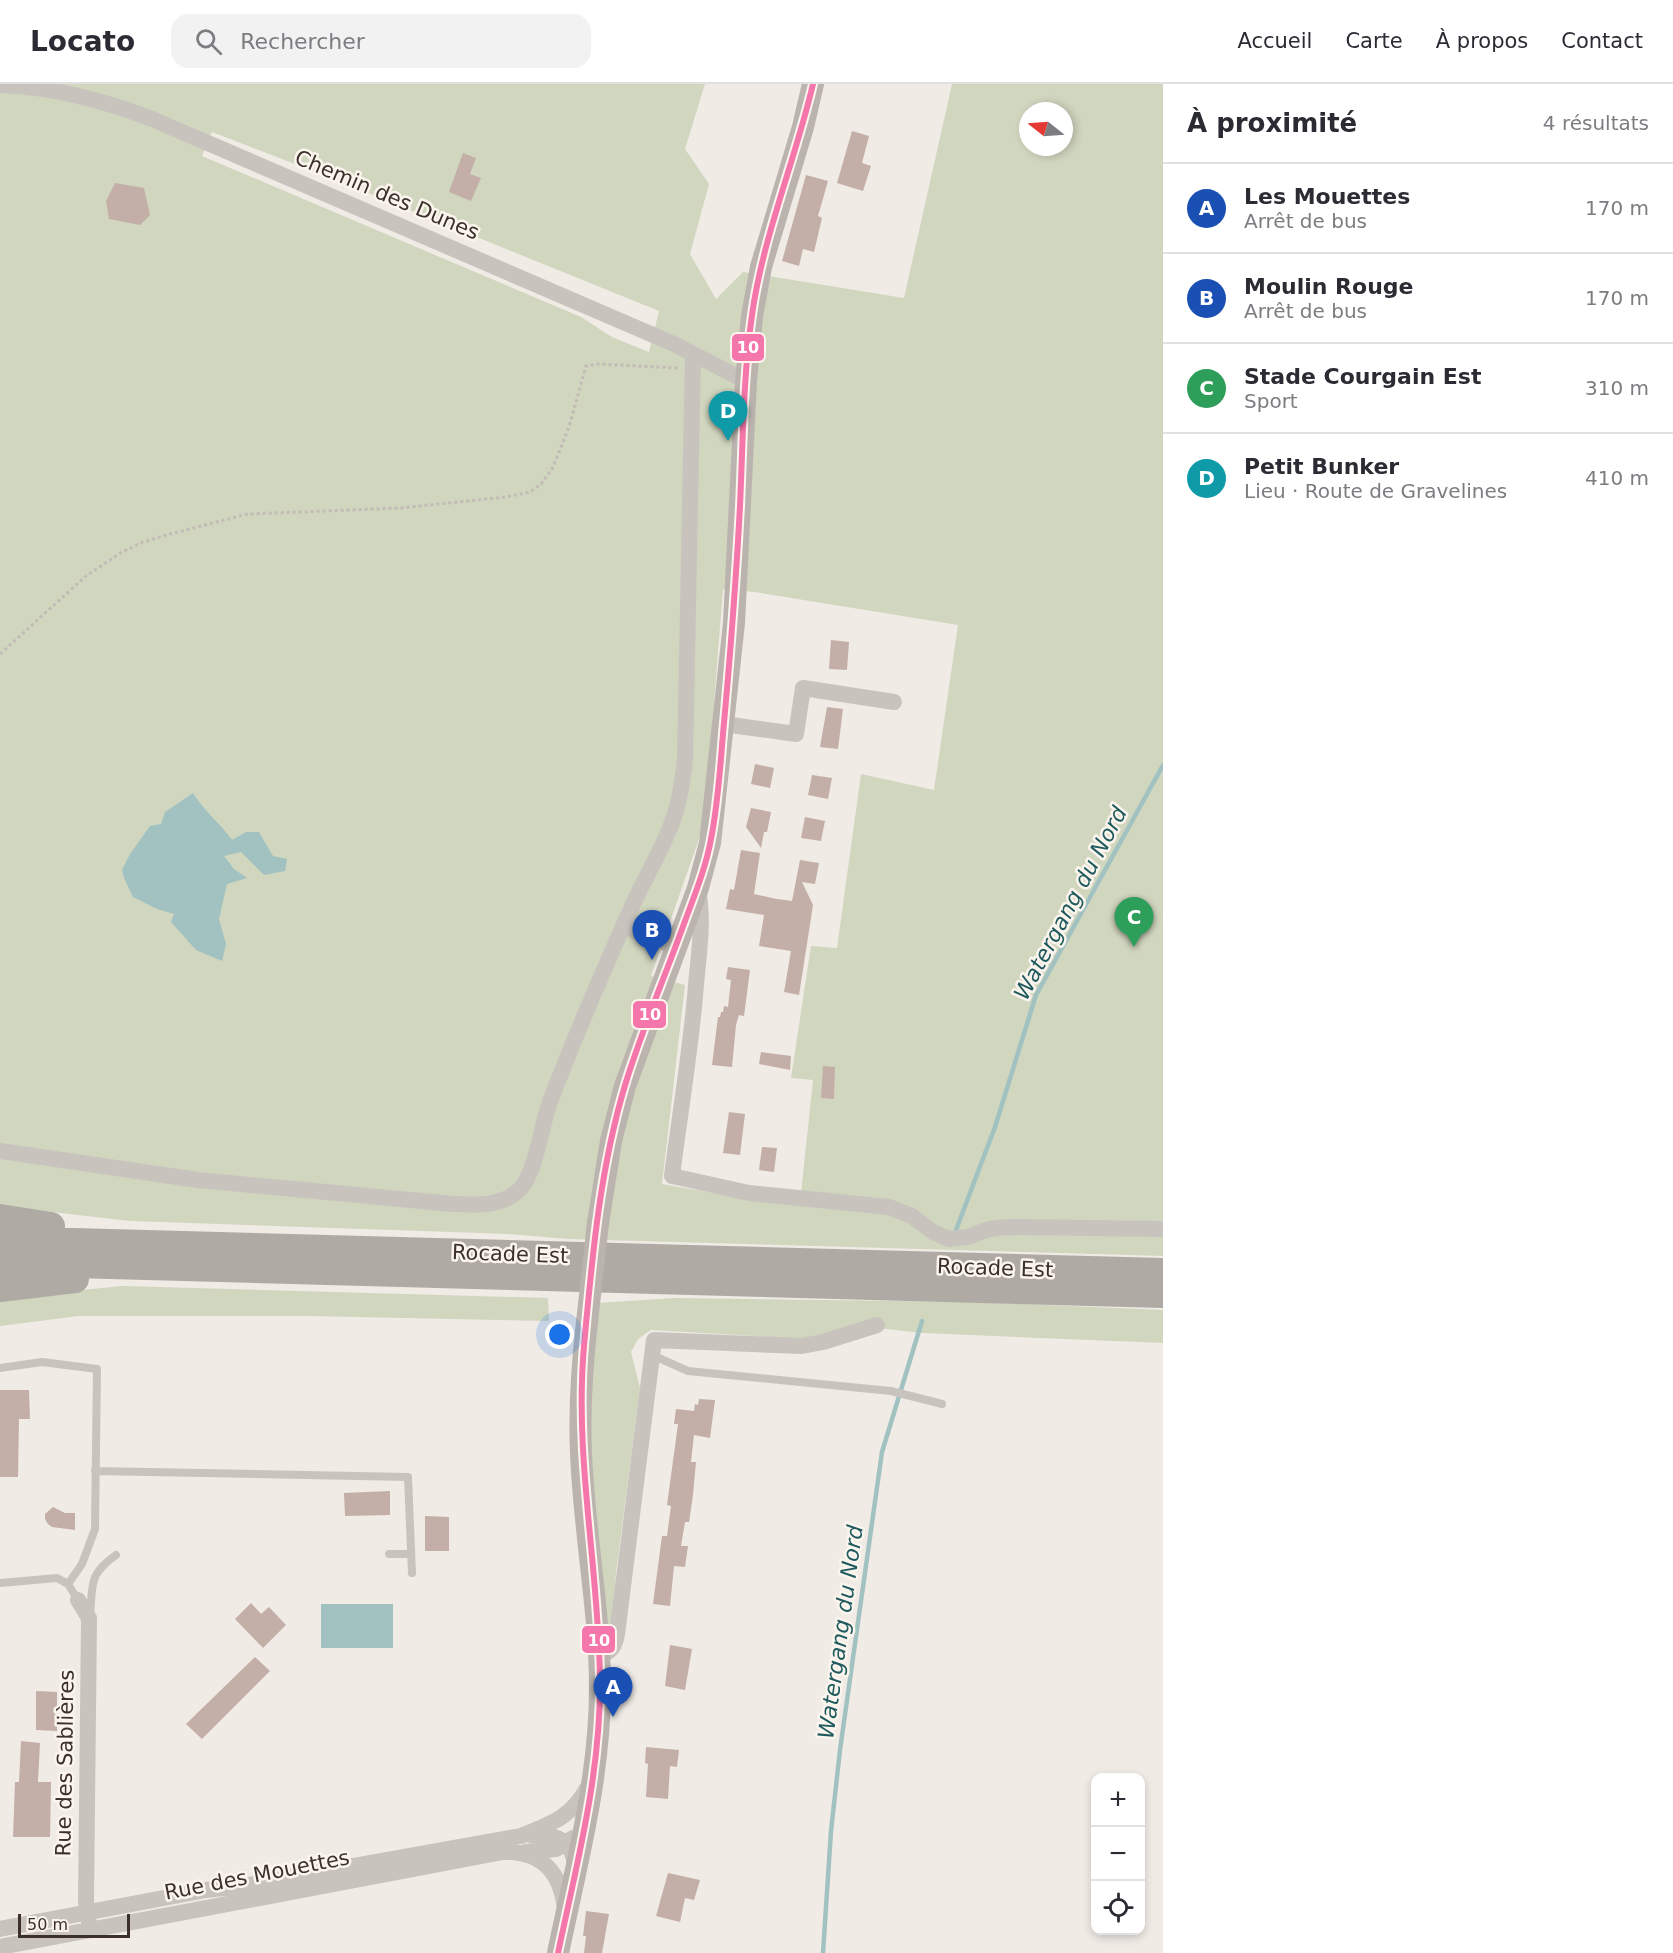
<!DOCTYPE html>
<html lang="fr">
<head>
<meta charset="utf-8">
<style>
	:root { --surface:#fff; --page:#f2f2f3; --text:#2b2b33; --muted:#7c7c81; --line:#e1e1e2; --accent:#db2777 }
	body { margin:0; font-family:"DejaVu Sans",sans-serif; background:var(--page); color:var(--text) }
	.controls { position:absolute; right:18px; bottom:18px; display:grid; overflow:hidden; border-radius:12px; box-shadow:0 3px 9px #0003 }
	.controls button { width:54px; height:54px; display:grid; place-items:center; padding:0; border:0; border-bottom:2px solid var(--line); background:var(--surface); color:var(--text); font:30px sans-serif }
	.compass { position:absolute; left:1019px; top:18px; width:54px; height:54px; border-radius:50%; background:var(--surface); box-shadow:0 3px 9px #0003; rotate:287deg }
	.scale { position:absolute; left:18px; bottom:15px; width:112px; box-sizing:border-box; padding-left:6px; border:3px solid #3b302b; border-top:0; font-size:16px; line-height:21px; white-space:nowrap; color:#3b302b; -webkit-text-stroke:4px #fbf5ee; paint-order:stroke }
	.you { position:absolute; left:560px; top:1251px; width:21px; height:21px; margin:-15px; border:4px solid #fff; border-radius:50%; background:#1a73e8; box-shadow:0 0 0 9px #1a73e833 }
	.badge { display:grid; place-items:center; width:39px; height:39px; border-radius:50%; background:var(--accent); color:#fff; font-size:20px; font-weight:700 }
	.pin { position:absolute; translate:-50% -50px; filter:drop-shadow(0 2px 3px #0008) }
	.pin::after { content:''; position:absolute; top:32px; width:21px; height:18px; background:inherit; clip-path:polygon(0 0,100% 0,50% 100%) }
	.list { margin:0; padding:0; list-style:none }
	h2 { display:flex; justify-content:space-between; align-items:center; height:78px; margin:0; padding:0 24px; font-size:26px }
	h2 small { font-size:20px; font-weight:400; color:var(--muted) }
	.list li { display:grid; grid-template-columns:39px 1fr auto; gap:18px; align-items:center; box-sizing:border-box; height:90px; padding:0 24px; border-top:2px solid var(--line) }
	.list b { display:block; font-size:22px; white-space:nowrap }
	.list p { margin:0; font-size:20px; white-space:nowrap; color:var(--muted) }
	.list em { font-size:20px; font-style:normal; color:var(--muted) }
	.icon { flex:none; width:33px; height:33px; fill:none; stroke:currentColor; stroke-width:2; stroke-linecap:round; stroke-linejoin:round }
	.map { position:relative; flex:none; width:1163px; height:1869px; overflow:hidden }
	header { display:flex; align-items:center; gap:36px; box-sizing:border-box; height:84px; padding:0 30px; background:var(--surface); border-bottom:2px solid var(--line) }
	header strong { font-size:28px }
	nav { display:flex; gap:33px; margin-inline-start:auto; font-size:21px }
	.search { width:420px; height:54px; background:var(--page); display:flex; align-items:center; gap:15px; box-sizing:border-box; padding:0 21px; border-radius:18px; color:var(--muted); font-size:22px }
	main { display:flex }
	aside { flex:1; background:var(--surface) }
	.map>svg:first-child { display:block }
	.green { fill:#d1d6bf; fill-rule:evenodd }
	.water { fill:#a1c2c1 }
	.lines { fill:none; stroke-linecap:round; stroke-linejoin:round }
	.stream { stroke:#a1c2c1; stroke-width:4.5 }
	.building { fill:#c3afa7 }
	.path { stroke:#c2bbb6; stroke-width:3; stroke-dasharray:3 3; stroke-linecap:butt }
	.lane { stroke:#c9c3be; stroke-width:8 }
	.street { stroke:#c9c3be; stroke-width:16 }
	.secondary { stroke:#bab3ae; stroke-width:22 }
	.highway { stroke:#afaaa4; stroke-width:28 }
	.secondary-bridge { stroke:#bab3ae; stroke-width:22 }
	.bus-1-casing { stroke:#fbf5ee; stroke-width:10 }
	.bus-1 { stroke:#f576aa; stroke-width:6 }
	.labels { text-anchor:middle; stroke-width:5; stroke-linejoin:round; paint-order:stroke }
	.street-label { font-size:21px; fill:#3b302b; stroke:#fbf5ee }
	.water-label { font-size:22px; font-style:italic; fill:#1f5a5e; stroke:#fbf5ee }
	.line-badge { stroke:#fbf5ee; stroke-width:2 }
	.badge-label { font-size:16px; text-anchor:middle; font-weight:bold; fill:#fff }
</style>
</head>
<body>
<header>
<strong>Locato</strong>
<div class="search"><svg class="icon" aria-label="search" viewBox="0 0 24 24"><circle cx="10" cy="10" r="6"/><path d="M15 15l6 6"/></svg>Rechercher</div>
<nav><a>Accueil</a><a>Carte</a><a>À propos</a><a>Contact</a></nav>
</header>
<main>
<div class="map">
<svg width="1163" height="1869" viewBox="0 0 1163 1869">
	<rect width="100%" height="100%" fill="#f0ebe5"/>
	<path class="green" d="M0,0H705L685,65L709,100L690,170L716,215L743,188L904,214L952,0H1163V1172L569,1155L509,1150L130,1137L0,1122ZM1028,27H1064V63H1028ZM212,48L324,91L659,227L649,268L612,253L581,233L202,72ZM723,505L755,508L958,541L934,706L861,690L837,864L811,862L791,994L813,996L800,1119L753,1116L662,1100L685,901L651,892L699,755L706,721Z
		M123,1202L548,1214L549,1237L308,1232H79L0,1242V1214Z
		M675,1214L978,1218L1163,1226V1259L922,1249L851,1241L807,1255L651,1246L638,1255L631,1268L640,1304L616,1488L612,1546L608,1552L590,1385L591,1307L597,1219Z"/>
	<path class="water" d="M193,709C204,727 220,739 232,756L246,748H259L273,772L287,775L285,787L264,791L241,768L224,772L234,785L247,794L227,800L219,835L226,860L222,877L196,866L171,838L174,830L157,825L133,813L124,794L122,786L130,770L150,742L161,740L165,728Z
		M321,1520H393V1564H321Z"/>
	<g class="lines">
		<path class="stream" d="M956,1146L995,1043L1036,911L1163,681
			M823,1869L831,1747L840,1666L882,1368L922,1237"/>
	</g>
	<path class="building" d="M852,47L869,52L862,79L871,82L863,107L837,99Z
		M463,69L476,74L470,90L481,94L471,117L449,108Z
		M806,91L828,97L818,132L822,134L814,168L803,165L799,182L782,177Z
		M115,99L144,104L150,131L140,141L109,135L106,117Z
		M831,556L849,558L847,586L829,585Z
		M827,623L843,625L838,665L820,663Z
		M755,680L774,684L770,704L751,700Z
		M812,691L832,694L828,715L808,711Z
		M751,724L771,728L767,748H764L761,764L746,743Z
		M805,733L825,737L821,757L801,754Z
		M741,766L760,769L754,810L777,815L792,817L800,776L819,779L815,800L802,798L813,821L799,911L784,908L791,867L759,862L764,831L726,825L730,805L734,806Z
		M728,883L750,886L744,932L739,931L736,941L732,983L712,981L718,933H720L721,928H723L724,922L728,923L731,896L726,895Z
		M761,968L791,972L790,986L759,980Z
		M823,982L835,983L834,1015L821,1014Z
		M729,1028L745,1030L740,1071L723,1069Z
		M762,1063L777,1064L774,1088L759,1086Z
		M0,1306H29L30,1335H19L18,1393H0Z
		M699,1315L715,1316L710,1354L694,1351L691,1378H696L693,1411L689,1438H685L681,1462H688L685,1483L674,1482L670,1522L653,1520L662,1452H667L671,1422L667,1421L678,1340H674L676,1325L694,1327L695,1320L698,1321Z
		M390,1407V1431L345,1432L344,1409Z
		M53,1423L65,1429H75V1446L52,1443L48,1440L45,1435V1430Z
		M425,1432L449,1433V1467H425Z
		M251,1519L261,1530L269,1523L286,1541L263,1564L235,1535Z
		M670,1561L692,1565L685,1606L665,1602Z
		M255,1573L270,1587L202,1655L186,1640Z
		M36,1607L57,1608V1647L36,1646Z
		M21,1657L40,1659L38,1698H51L50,1753H13L15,1698H19Z
		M646,1663L679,1666L677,1683L670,1682L668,1715L646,1713L648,1680L645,1679Z
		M668,1789L700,1796L694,1816L685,1814L680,1838L656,1832Z
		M586,1827L609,1830L602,1869H584L586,1852H583Z"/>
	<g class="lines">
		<path class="path" d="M0,570L86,492L122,468L143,458L170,450L248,430L401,424L506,413L530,408L541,400L552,385L559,368L569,343L586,282L599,280L678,284"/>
		<path class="lane" d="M652,1271L688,1287L891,1307L942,1320
			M0,1284L42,1278L97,1285L95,1445L82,1480L68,1500
			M95,1387L408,1393L412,1489
			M389,1470H411
			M0,1499L57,1494L68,1500L78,1516
			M90,1532C93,1500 88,1491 116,1471"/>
		<path class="street" d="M0,1C53,3 103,16 152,35L674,260L746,297
			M724,640L796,650L803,604L894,618
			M698,805C704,838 699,867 696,901C691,965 680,1028 672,1092L749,1109L889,1123L912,1132L933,1148L949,1155L968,1153L989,1145L1007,1143L1163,1145
			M623,842L676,863
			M0,1067L198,1096L453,1120C476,1121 504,1123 521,1104C537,1085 541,1041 550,1018C575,951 604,885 633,820C646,791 664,763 674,733C680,715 683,695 685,675L693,270
			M78,1516L89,1534L86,1817L89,1839
			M599,1572C612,1568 615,1562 617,1550L654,1256L802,1262L823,1258L877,1241
			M530,1751C556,1750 573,1755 575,1783
			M525,1768L556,1765L573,1754
			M0,1845L206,1806L248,1801L521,1752C553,1739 572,1733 589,1701
			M0,1863L503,1768C542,1767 561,1788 565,1826"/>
		<path class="secondary" d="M598,1139L611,1057L625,1002L698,804L710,759L734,539L746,297L752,232L761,183L803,43L813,0
			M558,1869C576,1782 600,1694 600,1605C600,1526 584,1448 581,1369C579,1325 582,1282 587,1238"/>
		<path class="highway" d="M0,1134L51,1142
			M0,1156L1163,1188
			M0,1178L1163,1210
			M0,1204L75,1195"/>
		<path class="secondary-bridge" d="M587,1238L598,1139"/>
		<g class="bus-1-casing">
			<path id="bus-1" d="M558,1869C577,1779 601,1688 600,1596C599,1484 574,1374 584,1262C592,1174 600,1083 626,998C643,943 666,890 685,837C695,810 706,783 711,755C718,720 720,685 723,650C730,574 736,498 740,422C743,358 743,294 752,231C763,152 795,77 813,0"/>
		</g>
		<use href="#bus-1" class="bus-1"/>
	</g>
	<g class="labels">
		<g class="street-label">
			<text transform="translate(387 111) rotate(23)" y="7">Chemin des Dunes</text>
			<text transform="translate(510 1170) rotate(2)" y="7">Rocade Est</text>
			<text transform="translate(995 1184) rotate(2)" y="7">Rocade Est</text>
			<text transform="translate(65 1679) rotate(-89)" y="7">Rue des Sablières</text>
			<text transform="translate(257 1791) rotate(-11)" y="7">Rue des Mouettes</text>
		</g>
		<g class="water-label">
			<text transform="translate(1070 819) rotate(-62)" y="8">Watergang du Nord</text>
			<text transform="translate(840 1548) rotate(-82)" y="8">Watergang du Nord</text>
		</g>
	</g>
	<g class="line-badge">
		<rect x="731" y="249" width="34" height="29" rx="6" fill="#f576aa"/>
		<rect x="632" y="916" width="35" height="29" rx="6" fill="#f576aa"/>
		<rect x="581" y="1541" width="35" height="29" rx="6" fill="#f576aa"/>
	</g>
	<g class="badge-label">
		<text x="748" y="269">10</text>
		<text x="650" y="936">10</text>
		<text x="599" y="1562">10</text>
	</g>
</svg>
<div class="controls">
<button>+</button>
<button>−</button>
<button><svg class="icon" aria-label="locate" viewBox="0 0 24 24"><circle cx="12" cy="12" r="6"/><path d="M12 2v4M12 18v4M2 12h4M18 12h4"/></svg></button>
</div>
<svg class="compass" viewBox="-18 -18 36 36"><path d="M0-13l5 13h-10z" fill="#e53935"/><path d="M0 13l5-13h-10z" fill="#7c7c81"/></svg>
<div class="scale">50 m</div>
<div class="you"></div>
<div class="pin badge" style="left:613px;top:1633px;background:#1a4fb4">A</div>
<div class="pin badge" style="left:652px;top:876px;background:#1a4fb4">B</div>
<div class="pin badge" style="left:1134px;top:863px;background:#2e9e5b">C</div>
<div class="pin badge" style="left:728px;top:357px;background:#0f9aa8">D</div>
</div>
<aside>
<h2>À proximité<small>4 résultats</small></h2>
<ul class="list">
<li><span class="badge" style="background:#1a4fb4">A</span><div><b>Les Mouettes</b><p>Arrêt de bus</p></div><em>170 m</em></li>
<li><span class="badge" style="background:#1a4fb4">B</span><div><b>Moulin Rouge</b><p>Arrêt de bus</p></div><em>170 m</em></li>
<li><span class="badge" style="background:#2e9e5b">C</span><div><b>Stade Courgain Est</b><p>Sport</p></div><em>310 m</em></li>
<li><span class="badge" style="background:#0f9aa8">D</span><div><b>Petit Bunker</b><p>Lieu · Route de Gravelines</p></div><em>410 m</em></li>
</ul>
</aside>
</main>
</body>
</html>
